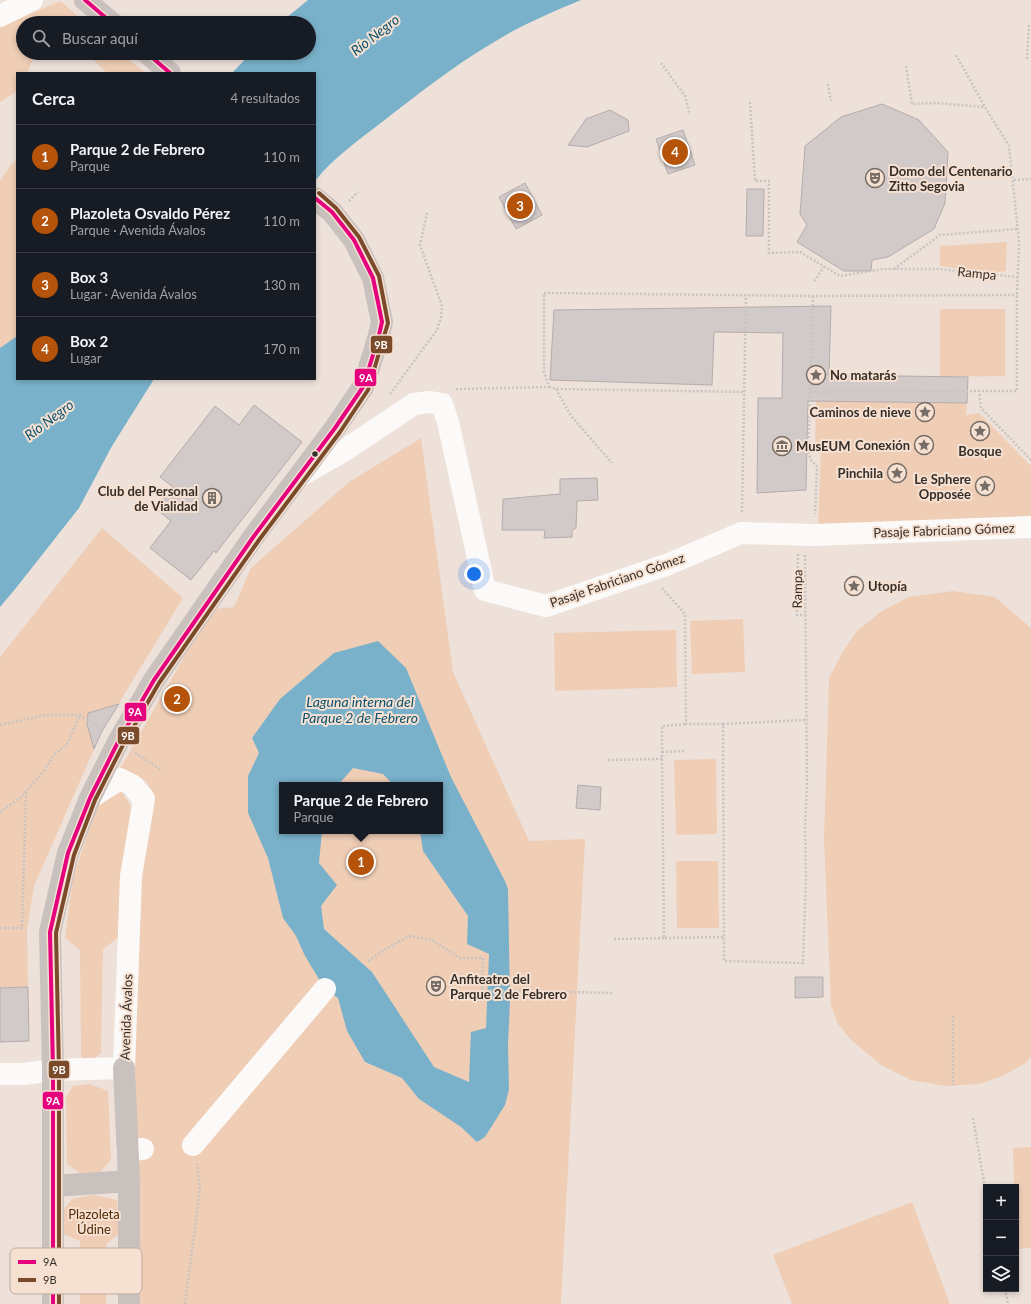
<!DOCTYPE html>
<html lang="es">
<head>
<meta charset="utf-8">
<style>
	:root { --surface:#171b24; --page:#20242c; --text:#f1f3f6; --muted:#9ea1a6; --line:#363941; --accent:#b45309 }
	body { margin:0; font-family:Lato,sans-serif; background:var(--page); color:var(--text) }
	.controls { position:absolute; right:12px; bottom:12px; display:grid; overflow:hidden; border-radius:0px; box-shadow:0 2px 6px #0003 }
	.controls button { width:36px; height:36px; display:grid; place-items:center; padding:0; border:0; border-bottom:1px solid var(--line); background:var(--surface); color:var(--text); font:20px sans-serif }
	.you { position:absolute; left:474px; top:574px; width:14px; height:14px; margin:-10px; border:3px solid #fff; border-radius:50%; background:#1a73e8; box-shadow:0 0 0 6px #1a73e833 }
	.badge { display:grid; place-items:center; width:26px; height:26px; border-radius:50%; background:var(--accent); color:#fff; font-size:13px; font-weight:700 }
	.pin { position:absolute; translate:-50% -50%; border:2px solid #fff; box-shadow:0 1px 4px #0006 }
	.popup { position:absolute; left:279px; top:782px; width:164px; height:52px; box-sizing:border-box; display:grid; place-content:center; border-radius:0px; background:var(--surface); filter:drop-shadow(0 1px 3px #0005); font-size:13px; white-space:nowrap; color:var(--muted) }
	.popup b { font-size:15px; color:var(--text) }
	.popup::after { content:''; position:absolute; left:50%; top:100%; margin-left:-8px; border:8px solid transparent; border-top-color:var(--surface) }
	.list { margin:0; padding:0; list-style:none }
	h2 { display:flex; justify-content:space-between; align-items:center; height:52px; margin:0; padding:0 16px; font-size:17px }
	h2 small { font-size:13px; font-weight:400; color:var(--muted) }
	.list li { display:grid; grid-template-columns:26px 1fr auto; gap:12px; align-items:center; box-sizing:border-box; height:64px; padding:0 16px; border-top:1px solid var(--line) }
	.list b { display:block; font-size:15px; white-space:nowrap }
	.list p { margin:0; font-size:13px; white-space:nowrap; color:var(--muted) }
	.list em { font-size:13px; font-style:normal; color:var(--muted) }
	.icon { flex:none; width:22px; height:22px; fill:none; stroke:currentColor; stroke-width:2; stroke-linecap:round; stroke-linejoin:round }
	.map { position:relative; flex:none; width:1031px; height:1304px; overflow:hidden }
	.search { position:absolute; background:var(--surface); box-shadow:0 2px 6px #0003; left:16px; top:16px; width:300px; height:44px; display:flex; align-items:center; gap:10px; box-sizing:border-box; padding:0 14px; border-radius:22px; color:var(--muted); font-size:15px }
	.panel { position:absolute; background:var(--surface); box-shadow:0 2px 6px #0003; left:16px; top:72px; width:300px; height:308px; border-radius:0px }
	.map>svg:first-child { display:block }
	.green { fill:#f0ceb6; fill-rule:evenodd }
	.water { fill:#79b1ca; fill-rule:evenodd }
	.building { fill:#d2c9c9; stroke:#b4acac }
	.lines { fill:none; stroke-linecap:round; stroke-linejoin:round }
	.path { stroke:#c8c4c1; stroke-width:2.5; stroke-dasharray:2 2; stroke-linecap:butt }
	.minor { stroke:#fcfaf9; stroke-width:22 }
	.major { stroke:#c9c1be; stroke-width:22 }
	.bus-1-casing { stroke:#f5e0d1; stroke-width:7 }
	.bus-2-casing { stroke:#f5e0d1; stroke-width:7 }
	.bus-1 { stroke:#e5007d; stroke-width:4 }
	.bus-2 { stroke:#7a4b2a; stroke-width:4 }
	.bus-dot { fill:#362e28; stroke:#f5e0d1; stroke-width:1.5 }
	.labels { text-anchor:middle; stroke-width:4; stroke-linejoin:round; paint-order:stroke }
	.poi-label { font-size:13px; font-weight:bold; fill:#362e28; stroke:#f5e0d1; text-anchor:start }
	.street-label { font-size:13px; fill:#362e28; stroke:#f5e0d1 }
	.park-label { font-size:13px; fill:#532902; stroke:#f5e0d1 }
	.water-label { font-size:14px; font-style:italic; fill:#0a516d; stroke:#f5e0d1 }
	.key { fill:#f5e0d1; stroke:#bcab9e; stroke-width:1 }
	.key-label { font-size:11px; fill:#362e28 }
	.line-badge { stroke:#f5e0d1; stroke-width:1.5 }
	.badge-label { font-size:11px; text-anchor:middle; font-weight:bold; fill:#fff }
</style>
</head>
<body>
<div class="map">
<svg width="1031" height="1304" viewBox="0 0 1031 1304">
	<rect width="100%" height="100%" fill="#ede1d9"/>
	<path class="green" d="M60,1L86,23H23V53H36L27,73H17V91L0,102V27Z
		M86,53H121L145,73H107Z
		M17,159V336L0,348V181L10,166Z
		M1007,242L1006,271L992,273L940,266V246Z
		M940,309H1005V376L940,377Z
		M816,401L967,403L966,415L979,413L1031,466V520L818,526L821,450L815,449Z
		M421,438L453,672L529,841L585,839L561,1304H135L133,882L152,792C146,775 134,775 118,772L195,638L216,609L234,607L251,568L349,482ZM282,785H440V831H282Z
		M102,528L183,598L102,731L34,886L27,930L28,987L0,988V657Z
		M953,591L995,597L1031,628V1057L1026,1063L1002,1076L979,1084L946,1086L911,1080L881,1065L851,1040L838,1024L831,1005L824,840L829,678L842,653L857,631L882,611L909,597Z
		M743,619L745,672L692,674L690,621Z
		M676,630L677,687L555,691L554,633Z
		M716,759L717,834L676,835L674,760Z
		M110,792H122L132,808L118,938L103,949L101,1053L91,1061L81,1057L80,950L65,938L73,878L96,807Z
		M676,861H718L719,928H677Z
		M90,1084L108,1091L111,1160L99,1173L83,1175L67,1164L66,1097L73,1086Z
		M1031,1147V1248L1017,1249L1016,1187H1014L1013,1148Z
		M93,1195L117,1200L120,1233L106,1244V1304H80V1241L61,1233V1213L72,1199Z
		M912,1202L950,1304H792L773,1255Z"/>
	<path class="water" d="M308,0H581C550,13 519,26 491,44C452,67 417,95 382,122C359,140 333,158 315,181V73H232L251,53H309V23H280Z
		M17,336V379H154L112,446L79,508L16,588L0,607V348Z
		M378,641L406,668L451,777L505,881L508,889L510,1000L508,1045L509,1089L505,1105L485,1137L477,1142L461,1127L419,1099L402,1078L365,1062L347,1031L338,998L325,989L305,956L296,936L283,918L268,858L248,813V776L259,753L252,738L280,699L334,653ZM353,768L383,774L393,785H440V831H420L423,851L468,916L467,944L489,954L486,1028L471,1032L469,1082L434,1067L372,972L324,929L321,906L337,885L319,863L322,831H282V785H338Z"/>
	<path class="building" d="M882,104L919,120L948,152L945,203L934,229L888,257L872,260L871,271H844L797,242L807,225L800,214L805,146L841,117Z
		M610,110L628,120L629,131L587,147L568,145L586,119Z
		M683,130L695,165L668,174L656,139Z
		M525,183L542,215L516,229L499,197Z
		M747,189H764L763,236H746Z
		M831,306L829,375L968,377L967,403L808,401L806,490L757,493L758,398H782L783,333L714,332L712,385L550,380L554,310Z
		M254,405L302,442L216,553L214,551L191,580L150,548L171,521L156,509L173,487L160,477L215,406L239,425Z
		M597,478L598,500L577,501L576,528L572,530V537L544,538L545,530H502L503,499L560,494V479Z
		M119,704L102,731L94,749L87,724L88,713Z
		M578,785L601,787L600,810L576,808Z
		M795,977H823V997L795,998Z
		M28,987L29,1041L0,1042V988Z"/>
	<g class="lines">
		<path class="path" d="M956,55L985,107L1009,146L1019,242L1017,295V391H979L981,408L1031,460
			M1027,59L1029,25
			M661,63L685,96L690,115
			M906,66L912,104L936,103L984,107
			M828,84L831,101
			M750,102L755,181H769V253L800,252L840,276L883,269H938L1017,277
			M1014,180L1031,179
			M349,201L358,192
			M894,269L940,235L1017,229
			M814,281L825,266
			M813,296L808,451L811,460L817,467L815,514
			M549,387L556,389L745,392
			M556,389L571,416L612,463
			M457,390V389L549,387L544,372V293L813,296L1017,295
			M810,392L979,391
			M390,394L437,330L441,318L442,306L420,245L427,213
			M742,512L746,295
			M798,554L797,615H805
			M662,588L685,614L686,724H723L724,961L803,963L806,879L805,827L807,786L805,555
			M723,724L805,720
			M0,725L45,715H80
			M662,752L685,751
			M135,753L162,770
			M662,759L664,938L723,937
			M608,760L662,759V726L686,724
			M0,812L21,797L45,770L53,756L67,744L80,715L101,730
			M0,928H22L26,792
			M614,939L664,938
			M368,961L384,950L409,936L432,940L460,958H483L482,990L613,993
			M953,1016V1085
			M973,1118L986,1194
			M1005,1289L1008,1304
			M185,1304L200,1189L197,1164"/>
		<path class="minor" d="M0,16L32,0
			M298,477L342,452L414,404L430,402L442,404L448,422L485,590L546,606L669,564L741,533L814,535L1031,527
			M0,1074H24L53,1070L124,1068L131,876L144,799L132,785L120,779L90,798
			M193,1145L325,989
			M127,1150L143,1149"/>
		<path class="major" d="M85,0L112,23
			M147,53L170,73
			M124,1068L129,1181V1304
			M53,1186L129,1181
			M53,1304V1070L50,932L68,853L90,798L118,742L154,680L254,536L335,428L363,387L378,339L382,322L373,278L354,240L332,212L315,198"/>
		<g class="bus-1-casing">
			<path id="bus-1" d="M85,0L112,23
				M147,53L170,73
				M53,1304V1070L50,932L68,853L90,798L118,742L154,680L254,536L335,428L363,387L378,339L382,322L373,278L354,240L332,212L315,198"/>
		</g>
		<g class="bus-2-casing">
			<path id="bus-2" d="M59,1304V1070L56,933L74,855L95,800L123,745L159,683L259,540L340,432L368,390L388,323L379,276L359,237L336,208L319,193"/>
		</g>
		<use href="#bus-1" class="bus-1"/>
		<use href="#bus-2" class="bus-2"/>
	</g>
	<defs>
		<g id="theatre-ring" transform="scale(1)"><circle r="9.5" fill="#f5e0d1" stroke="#766d66" stroke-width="1.5"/><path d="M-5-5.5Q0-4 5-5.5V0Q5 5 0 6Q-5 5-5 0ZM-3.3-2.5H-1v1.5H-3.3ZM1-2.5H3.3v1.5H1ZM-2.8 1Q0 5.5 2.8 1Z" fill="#766d66"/></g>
		<g id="sight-ring" transform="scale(1)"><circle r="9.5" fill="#f5e0d1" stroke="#766d66" stroke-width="1.5"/><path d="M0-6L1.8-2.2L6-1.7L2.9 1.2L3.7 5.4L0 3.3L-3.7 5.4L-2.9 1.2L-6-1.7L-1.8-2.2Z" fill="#766d66"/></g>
		<g id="museum-ring" transform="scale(1)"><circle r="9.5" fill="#f5e0d1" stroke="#766d66" stroke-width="1.5"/><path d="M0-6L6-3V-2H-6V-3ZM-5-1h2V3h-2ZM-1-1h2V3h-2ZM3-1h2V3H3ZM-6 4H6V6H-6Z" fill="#766d66"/></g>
		<g id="building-ring" transform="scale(1)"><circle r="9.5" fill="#f5e0d1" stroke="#766d66" stroke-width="1.5"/><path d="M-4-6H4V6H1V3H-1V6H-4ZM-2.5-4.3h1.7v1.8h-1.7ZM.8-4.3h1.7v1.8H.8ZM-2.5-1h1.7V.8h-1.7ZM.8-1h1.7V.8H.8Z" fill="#766d66"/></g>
	</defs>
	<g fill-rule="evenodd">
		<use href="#theatre-ring" x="875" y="178"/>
		<use href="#sight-ring" x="816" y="375"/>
		<use href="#sight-ring" x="925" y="412"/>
		<use href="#sight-ring" x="980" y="431"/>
		<use href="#sight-ring" x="924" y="445"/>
		<use href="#museum-ring" x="782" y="446"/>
		<use href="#sight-ring" x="897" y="473"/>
		<use href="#sight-ring" x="985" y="486"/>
		<use href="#building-ring" x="212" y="498"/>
		<use href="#sight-ring" x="854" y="586"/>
		<use href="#theatre-ring" x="436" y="986"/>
	</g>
	<circle class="bus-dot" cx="315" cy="454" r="3.5"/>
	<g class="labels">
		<g class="poi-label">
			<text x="889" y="176">Domo del Centenario<tspan x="889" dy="15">Zitto Segovia</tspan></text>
			<text x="830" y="380">No matarás</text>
			<text x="911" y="417" text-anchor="end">Caminos de nieve</text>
			<text x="910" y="450" text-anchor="end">Conexión</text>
			<text x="796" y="451">MusEUM</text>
			<text x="980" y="456" text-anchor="middle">Bosque</text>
			<text x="883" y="478" text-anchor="end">Pinchila</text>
			<text x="971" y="484" text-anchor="end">Le Sphere<tspan x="971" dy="15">Opposée</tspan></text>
			<text x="198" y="496" text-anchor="end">Club del Personal<tspan x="198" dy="15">de Vialidad</tspan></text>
			<text x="868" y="591">Utopía</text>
			<text x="450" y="984">Anfiteatro del<tspan x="450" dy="15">Parque 2 de Febrero</tspan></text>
		</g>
		<g class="street-label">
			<text transform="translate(977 273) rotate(6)" y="5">Rampa</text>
			<text transform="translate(944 530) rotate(-2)" y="5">Pasaje Fabriciano Gómez</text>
			<text transform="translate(617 580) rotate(-19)" y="5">Pasaje Fabriciano Gómez</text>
			<text transform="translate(797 589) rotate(-89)" y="5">Rampa</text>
			<text transform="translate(126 1017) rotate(-88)" y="5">Avenida Ávalos</text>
		</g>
		<g class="park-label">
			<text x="94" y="1219">Plazoleta<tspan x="94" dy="15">Údine</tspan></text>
		</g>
		<g class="water-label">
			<text transform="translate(375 35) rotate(-38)" y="5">Río Negro</text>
			<text transform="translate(49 420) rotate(-37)" y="5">Río Negro</text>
			<text x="360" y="707">Laguna interna del<tspan x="360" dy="16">Parque 2 de Febrero</tspan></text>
		</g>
	</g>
	<rect x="10" y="1248" width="132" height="46" rx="6" class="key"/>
	<rect x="18" y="1260" width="18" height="4" fill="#e5007d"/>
	<rect x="18" y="1278" width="18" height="4" fill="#7a4b2a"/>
	<g class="key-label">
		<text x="43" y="1266">9A</text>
		<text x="43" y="1284">9B</text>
	</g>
	<g class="line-badge">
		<rect x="370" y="335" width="23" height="19" rx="4" fill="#7a4b2a"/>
		<rect x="354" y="368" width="23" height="19" rx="4" fill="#e5007d"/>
		<rect x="124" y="702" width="23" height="20" rx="4" fill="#e5007d"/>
		<rect x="117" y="726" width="23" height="19" rx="4" fill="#7a4b2a"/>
		<rect x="48" y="1060" width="22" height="19" rx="4" fill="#7a4b2a"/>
		<rect x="42" y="1091" width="22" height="19" rx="4" fill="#e5007d"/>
	</g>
	<g class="badge-label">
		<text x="381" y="349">9B</text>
		<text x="366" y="382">9A</text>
		<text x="135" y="716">9A</text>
		<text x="128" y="740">9B</text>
		<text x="59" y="1074">9B</text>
		<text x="53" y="1105">9A</text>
	</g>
</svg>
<div class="controls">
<button>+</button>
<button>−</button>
<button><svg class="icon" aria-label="layers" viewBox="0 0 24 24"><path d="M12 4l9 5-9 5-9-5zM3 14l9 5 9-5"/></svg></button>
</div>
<div class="you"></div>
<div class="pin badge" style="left:361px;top:862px">1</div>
<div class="popup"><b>Parque 2 de Febrero</b>Parque</div>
<div class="pin badge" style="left:177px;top:699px">2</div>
<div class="pin badge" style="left:520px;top:206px">3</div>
<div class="pin badge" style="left:675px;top:152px">4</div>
<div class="search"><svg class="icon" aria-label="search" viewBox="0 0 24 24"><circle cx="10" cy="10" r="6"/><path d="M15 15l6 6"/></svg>Buscar aquí</div>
<section class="panel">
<h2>Cerca<small>4 resultados</small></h2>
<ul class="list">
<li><span class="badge">1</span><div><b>Parque 2 de Febrero</b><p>Parque</p></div><em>110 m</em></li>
<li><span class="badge">2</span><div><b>Plazoleta Osvaldo Pérez</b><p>Parque · Avenida Ávalos</p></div><em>110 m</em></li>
<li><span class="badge">3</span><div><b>Box 3</b><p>Lugar · Avenida Ávalos</p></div><em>130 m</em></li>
<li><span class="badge">4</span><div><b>Box 2</b><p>Lugar</p></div><em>170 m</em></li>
</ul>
</section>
</div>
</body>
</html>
